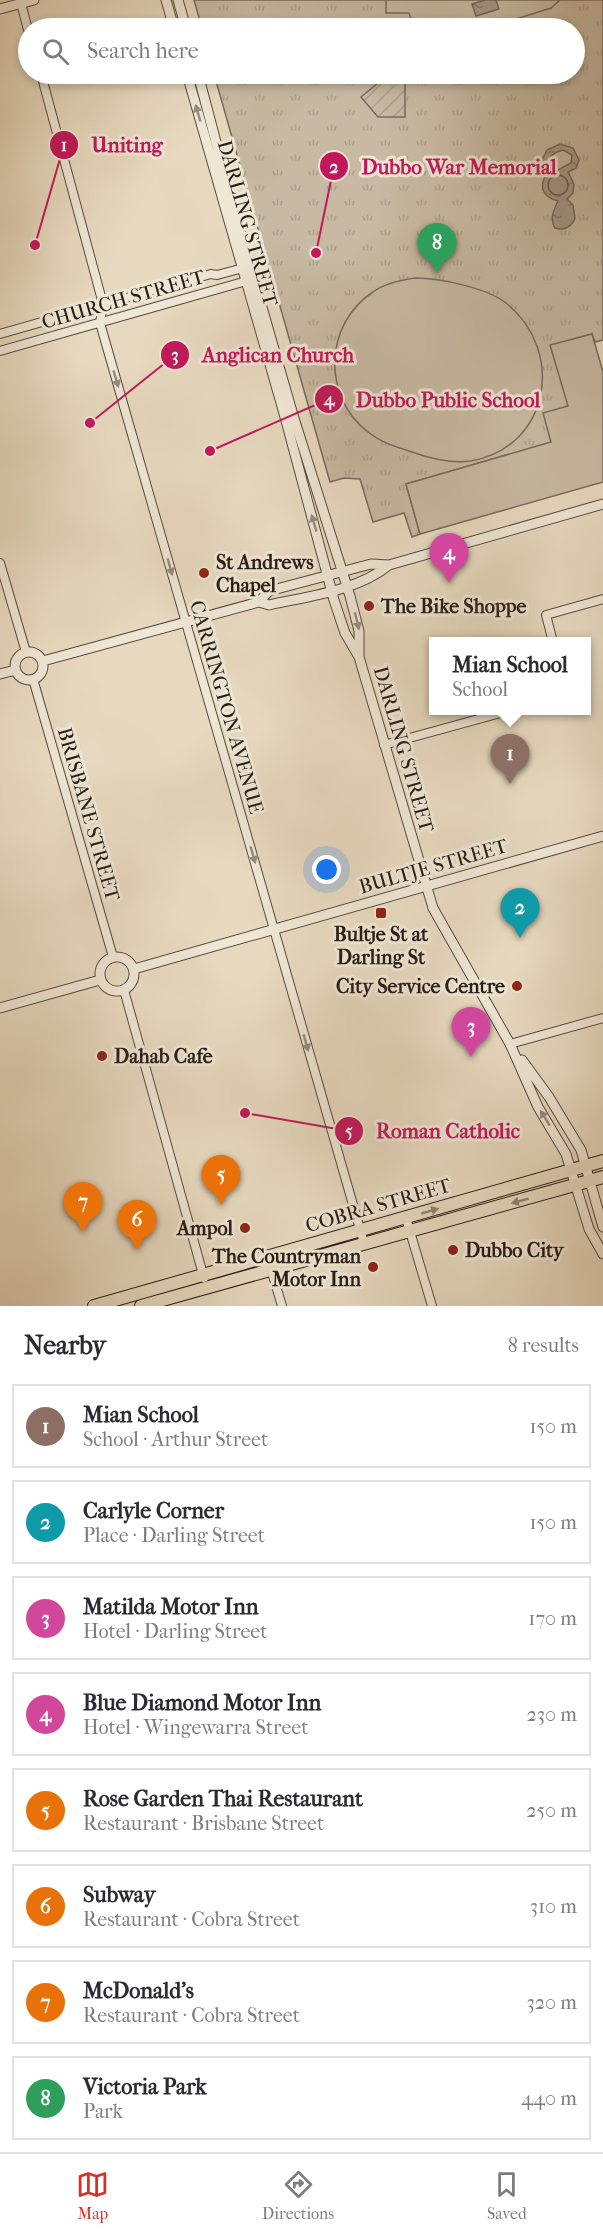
<!DOCTYPE html>
<html lang="en">
<head>
<meta charset="utf-8">
<style>
	:root { --surface:#fff; --page:#f2f2f3; --text:#2b2b33; --muted:#7c7c81; --line:#e1e1e2; --accent:#d93025 }
	body { margin:0; font-family:"IM FELL French Canon",serif; background:var(--page); color:var(--text) }
	.you { position:absolute; left:327px; top:870px; width:21px; height:21px; margin:-15px; border:4px solid #fff; border-radius:50%; background:#1a73e8; box-shadow:0 0 0 9px #1a73e833 }
	.badge { display:grid; place-items:center; width:39px; height:39px; border-radius:50%; background:var(--accent); color:#fff; font-size:20px; font-weight:700 }
	.pin { position:absolute; translate:-50% -50px; filter:drop-shadow(0 2px 3px #0008) }
	.pin::after { content:''; position:absolute; top:32px; width:21px; height:18px; background:inherit; clip-path:polygon(0 0,100% 0,50% 100%) }
	.popup { position:absolute; left:429px; top:637px; width:162px; height:78px; box-sizing:border-box; display:grid; place-content:center; border-radius:0px; background:var(--surface); filter:drop-shadow(0 2px 4px #0005); font-size:20px; white-space:nowrap; color:var(--muted) }
	.popup b { font-size:22px; color:var(--text) }
	.popup::after { content:''; position:absolute; left:50%; top:100%; margin-left:-12px; border:12px solid transparent; border-top-color:var(--surface) }
	.list { margin:0; padding:0; list-style:none }
	h2 { display:flex; justify-content:space-between; align-items:center; height:78px; margin:0; padding:0 24px; font-size:26px }
	h2 small { font-size:20px; font-weight:400; color:var(--muted) }
	.list li { display:grid; grid-template-columns:39px 1fr auto; gap:18px; align-items:center; box-sizing:border-box; height:84px; margin:0 12px 12px; padding:0 12px; border:2px solid var(--line); border-radius:0px }
	.list b { display:block; font-size:22px; white-space:nowrap }
	.list p { margin:0; font-size:20px; white-space:nowrap; color:var(--muted) }
	.list em { font-size:20px; font-style:normal; color:var(--muted) }
	.icon { flex:none; width:33px; height:33px; fill:none; stroke:currentColor; stroke-width:2; stroke-linecap:round; stroke-linejoin:round }
	.map { position:relative; flex:none; width:603px; height:1306px; overflow:hidden }
	.search { position:absolute; background:var(--surface); box-shadow:0 3px 9px #0003; left:18px; right:18px; top:18px; height:66px; display:flex; align-items:center; gap:15px; box-sizing:border-box; padding:0 21px; border-radius:33px; color:var(--muted); font-size:22px }
	.sheet { height:846px; background:var(--surface) }
	nav { display:flex; justify-content:space-around; align-items:center; box-sizing:border-box; height:84px; border-top:2px solid var(--line); background:var(--surface); font-size:16px; color:var(--muted) }
	nav a { display:grid; justify-items:center; gap:3px }
	nav .on { color:var(--accent) }
	.map>svg:first-child { display:block }
	.grass { fill:url(#grass-tufts); stroke:#786b5c; stroke-width:1.5 }
	.garden { fill:url(#garden-furrows); stroke:#786b5c; stroke-width:1.5 }
	.pitch { fill:#c7b9a2; stroke:#786b5c; stroke-width:1.5 }
	.water { fill:url(#water-ripples); stroke:#746759; stroke-width:1.5; fill-rule:evenodd }
	.lines { fill:none; stroke-linecap:round; stroke-linejoin:round }
	.shore { stroke:#675b4e; stroke-width:1.5 }
	.minor-casing { stroke:#584c40; stroke-width:10 }
	.tertiary-casing { stroke:#584c40; stroke-width:11 }
	.trunk-casing { stroke:#281d16; stroke-width:14 }
	.minor { stroke:#efe6d5; stroke-width:8 }
	.tertiary { stroke:#efe6d5; stroke-width:9 }
	.trunk { stroke:#e7d9bf; stroke-width:12 }
	.oneway { fill:#958c7f }
	.oneway2 { fill:#918473 }
	.poi-dot { fill:#8f2418; stroke:#efe6d5; stroke-width:2 }
	.labels { text-anchor:middle; stroke-width:6; stroke-linejoin:round; paint-order:stroke }
	.street-label { font-size:20px; fill:#281d16; stroke:#efe6d5 }
	.poi-label { font-size:20px; font-weight:bold; fill:#281d16; stroke:#efe6d5; text-anchor:start }
	.leader { fill:none; stroke:#c2185b; stroke-width:2 }
	.callout-dot { fill:#c2185b; stroke:#efe6d5; stroke-width:2 }
	.mark-label { font-size:18px; text-anchor:middle; font-weight:bold; fill:#fff }
	.callout-label { font-size:21px; text-anchor:middle; font-weight:bold; fill:#c2185b; stroke:#efe6d5; stroke-width:6; stroke-linejoin:round; paint-order:stroke }
</style>
</head>
<body>
<div class="map">
<svg width="603" height="1306" viewBox="0 0 603 1306">
	<defs>
		<pattern id="grass-tufts" width="24" height="20" patternUnits="userSpaceOnUse" patternTransform="scale(1.5)"><rect width="24" height="20" fill="#c7b9a2"/><path d="M3 7l-1-3M5 7V3M7 7l1-3M15 17l-1-3M17 17v-4M19 17l1-3" fill="none" stroke="#ab9f8b"/></pattern>
		<pattern id="garden-furrows" width="10" height="10" patternUnits="userSpaceOnUse" patternTransform="scale(1.5)"><rect width="10" height="10" fill="#c7b9a2"/><path d="M-1 1l2-2M0 10L10 0M9 11l2-2" fill="none" stroke="#ab9f8b"/></pattern>
		<pattern id="water-ripples" width="26" height="14" patternUnits="userSpaceOnUse" patternTransform="scale(1.5)"><rect width="26" height="14" fill="#a69986"/><path d="M2 4q2-2 4 0t4 0M15 11q2-2 4 0t4 0" fill="none" stroke="#877c6d"/></pattern>
	</defs>
	<rect width="100%" height="100%" fill="#e7d9bf"/>
	<filter id="stains"><feTurbulence type="fractalNoise" baseFrequency=".00333" numOctaves="4"/><feColorMatrix values="0 0 0 0 .2 0 0 0 0 .09 0 0 0 0 .02 0 0 0 .5 -.17"/></filter>
	<radialGradient id="worn" r=".72"><stop offset=".6" stop-color="#630" stop-opacity="0"/><stop offset="1" stop-color="#630" stop-opacity=".3"/></radialGradient>
	<path class="grass" d="M194,0H603V340L595,342L592,334L568,406L552,442L406,484L420,534L412,537L404,513L373,522L360,479L344,478L330,482L214,74H574V28H202Z"/>
	<path class="garden" d="M389,74H405V117H378L361,97Z"/>
	<path class="pitch" d="M386,0H560L551,8L487,28H442L438,19L414,27L409,13H386Z
		M415,278C440,278 487,288 506,303C566,351 550,447 471,461C450,464 429,458 409,451C394,446 380,442 368,432C322,397 324,324 373,292C385,283 401,280 415,278Z
		M592,334L603,372V482L420,534L406,484L551,442L543,413L568,406L550,345Z"/>
	<path class="water" d="M485,0H496L499,9L476,16L472,4Z
		M560,144L573,148L579,160L576,168L568,172L574,184L573,193L567,199L573,205L575,218C572,227 564,231 555,228C549,219 554,210 558,201C542,197 538,186 548,172L543,169L541,162L547,150ZM563,150L572,155L571,163L558,170L549,167L547,163C549,155 555,152 563,150Z"/>
	<g class="lines">
		<path class="shore" d="M548 185a10 10 0 1 1 20 0a10 10 0 1 1-20 0Z"/>
		<g class="minor-casing">
			<path id="minor" d="M21,3L28,30
				M41,74L103,304L100,323L364,1243
				M0,334L211,274L217,275L247,267
				M0,351L250,280
				M0,563L26,652
				M553,642L546,615L603,599
				M33,679L113,957
				M384,745L511,710
				M124,990L204,1278
				M510,1044L603,1018
				M406,1218L432,1306
				M257,1262L265,1263L271,1269L282,1306"/>
		</g>
		<g class="tertiary-casing">
			<path id="tertiary" d="M166,0L174,28
				M178,0L186,28
				M0,9L34,0
				M187,74L285,417L334,600L345,633L359,657L433,908L510,1044L538,1107L566,1154L589,1229L603,1254
				M198,74L234,210L293,415L350,596L359,631V657
				M259,602L269,591L371,564L389,565L603,504
				M15 666a14 14 0 1 1 28 0a14 14 0 1 1-28 0Z
				M43,661L259,602L269,605C309,596 357,591 389,565
				M0,674L16,670
				M100 974a17 17 0 1 1 34 0a17 17 0 1 1-34 0Z
				M134,969L603,836
				M0,1008L100,980
				M522,1060L549,1097L581,1150L603,1227"/>
		</g>
		<g class="trunk-casing">
			<path id="trunk" d="M94,1306L603,1161
				M141,1306L603,1177"/>
		</g>
		<use href="#minor" class="minor"/>
		<use href="#tertiary" class="tertiary"/>
		<use href="#trunk" class="trunk"/>
	</g>
	<defs><path id="oneway-solid" d="M-6-.8H1V-3.2L6.5 0L1 3.2V.8H-6Z" transform="scale(1.5)"/></defs>
	<g class="oneway">
		<use href="#oneway-solid" transform="translate(198 113) rotate(-106)"/>
		<use href="#oneway-solid" transform="translate(116 379) rotate(74)"/>
		<use href="#oneway-solid" transform="translate(314 523) rotate(-106)"/>
		<use href="#oneway-solid" transform="translate(170 567) rotate(74)"/>
		<use href="#oneway-solid" transform="translate(357 621) rotate(76)"/>
		<use href="#oneway-solid" transform="translate(253 855) rotate(74)"/>
		<use href="#oneway-solid" transform="translate(306 1043) rotate(74)"/>
		<use href="#oneway-solid" transform="translate(545 1118) rotate(-121)"/>
	</g>
	<g class="oneway2">
		<use href="#oneway-solid" transform="translate(520 1201) rotate(165)"/>
		<use href="#oneway-solid" transform="translate(430 1211) rotate(-16)"/>
	</g>
	<g class="poi-dot">
		<circle cx="204" cy="573" r="6"/>
		<circle cx="369" cy="606" r="6"/>
		<rect x="375" y="907" width="12" height="12" rx="3"/>
		<circle cx="517" cy="986" r="6"/>
		<circle cx="102" cy="1056" r="6"/>
		<circle cx="245" cy="1228" r="6"/>
		<circle cx="453" cy="1250" r="6"/>
		<circle cx="373" cy="1267" r="6"/>
	</g>
	<g class="labels">
		<g class="street-label">
			<text transform="translate(248 223) rotate(74)" y="7">DARLING STREET</text>
			<text transform="translate(123 299) rotate(-16)" y="7">CHURCH STREET</text>
			<text transform="translate(227 707) rotate(74)" y="7">CARRINGTON AVENUE</text>
			<text transform="translate(404 749) rotate(74)" y="7">DARLING STREET</text>
			<text transform="translate(89 814) rotate(74)" y="7">BRISBANE STREET</text>
			<text transform="translate(433 866) rotate(-16)" y="7">BULTJE STREET</text>
			<text transform="translate(378 1205) rotate(-16)" y="7">COBRA STREET</text>
		</g>
		<g class="poi-label">
			<text x="216" y="569">St Andrews<tspan x="216" dy="23">Chapel</tspan></text>
			<text x="381" y="613">The Bike Shoppe</text>
			<text x="381" y="941" text-anchor="middle">Bultje St at<tspan x="381" dy="23">Darling St</tspan></text>
			<text x="505" y="993" text-anchor="end">City Service Centre</text>
			<text x="114" y="1063">Dahab Cafe</text>
			<text x="233" y="1235" text-anchor="end">Ampol</text>
			<text x="465" y="1257">Dubbo City</text>
			<text x="361" y="1263" text-anchor="end">The Countryman<tspan x="361" dy="23">Motor Inn</tspan></text>
		</g>
	</g>
	<path class="leader" d="M35 245L64 145M316 253L334 166M90 423L175 355M210 451L329 399M245 1113L349 1131"/>
	<g class="callout-dot">
		<circle cx="35" cy="245" r="6"/>
		<circle cx="316" cy="253" r="6"/>
		<circle cx="90" cy="423" r="6"/>
		<circle cx="210" cy="451" r="6"/>
		<circle cx="245" cy="1113" r="6"/>
		<circle cx="64" cy="145" r="15"/>
		<circle cx="334" cy="166" r="15"/>
		<circle cx="175" cy="355" r="15"/>
		<circle cx="329" cy="399" r="15"/>
		<circle cx="349" cy="1131" r="15"/>
	</g>
	<g class="mark-label">
		<text x="64" y="151">1</text>
		<text x="334" y="173">2</text>
		<text x="175" y="361">3</text>
		<text x="329" y="405">4</text>
		<text x="349" y="1137">5</text>
	</g>
	<g class="callout-label">
		<text x="127" y="152">Uniting</text>
		<text x="459" y="174">Dubbo War Memorial</text>
		<text x="278" y="362">Anglican Church</text>
		<text x="448" y="407">Dubbo Public School</text>
		<text x="448" y="1138">Roman Catholic</text>
	</g>
	<rect width="100%" height="100%" filter="url(#stains)"/>
	<rect width="100%" height="100%" fill="url(#worn)"/>
</svg>
<div class="you"></div>
<div class="pin badge" style="left:510px;top:784px;background:#8d6e63">1</div>
<div class="popup"><b>Mian School</b>School</div>
<div class="pin badge" style="left:520px;top:938px;background:#0f9aa8">2</div>
<div class="pin badge" style="left:471px;top:1057px;background:#d1479c">3</div>
<div class="pin badge" style="left:449px;top:583px;background:#d1479c">4</div>
<div class="pin badge" style="left:221px;top:1205px;background:#e8710a">5</div>
<div class="pin badge" style="left:137px;top:1250px;background:#e8710a">6</div>
<div class="pin badge" style="left:83px;top:1232px;background:#e8710a">7</div>
<div class="pin badge" style="left:437px;top:273px;background:#2e9e5b">8</div>
<div class="search"><svg class="icon" aria-label="search" viewBox="0 0 24 24"><circle cx="10" cy="10" r="6"/><path d="M15 15l6 6"/></svg>Search here</div>
</div>
<section class="sheet">
<h2>Nearby<small>8 results</small></h2>
<ul class="list">
<li><span class="badge" style="background:#8d6e63">1</span><div><b>Mian School</b><p>School · Arthur Street</p></div><em>150 m</em></li>
<li><span class="badge" style="background:#0f9aa8">2</span><div><b>Carlyle Corner</b><p>Place · Darling Street</p></div><em>150 m</em></li>
<li><span class="badge" style="background:#d1479c">3</span><div><b>Matilda Motor Inn</b><p>Hotel · Darling Street</p></div><em>170 m</em></li>
<li><span class="badge" style="background:#d1479c">4</span><div><b>Blue Diamond Motor Inn</b><p>Hotel · Wingewarra Street</p></div><em>230 m</em></li>
<li><span class="badge" style="background:#e8710a">5</span><div><b>Rose Garden Thai Restaurant</b><p>Restaurant · Brisbane Street</p></div><em>250 m</em></li>
<li><span class="badge" style="background:#e8710a">6</span><div><b>Subway</b><p>Restaurant · Cobra Street</p></div><em>310 m</em></li>
<li><span class="badge" style="background:#e8710a">7</span><div><b>McDonald's</b><p>Restaurant · Cobra Street</p></div><em>320 m</em></li>
<li><span class="badge" style="background:#2e9e5b">8</span><div><b>Victoria Park</b><p>Park</p></div><em>440 m</em></li>
</ul>
</section>
<nav>
<a class="on"><svg class="icon" aria-label="map" viewBox="0 0 24 24"><path d="M3 6l6-2 6 2 6-2v14l-6 2-6-2-6 2zM9 4v14M15 6v14"/></svg>Map</a>
<a><svg class="icon" aria-label="directions" viewBox="0 0 24 24"><path d="M12 3l9 9-9 9-9-9zM9 14v-3h6M13 9l2 2-2 2"/></svg>Directions</a>
<a><svg class="icon" aria-label="saved" viewBox="0 0 24 24"><path d="M7 4h10v16l-5-4-5 4z"/></svg>Saved</a>
</nav>
</body>
</html>
